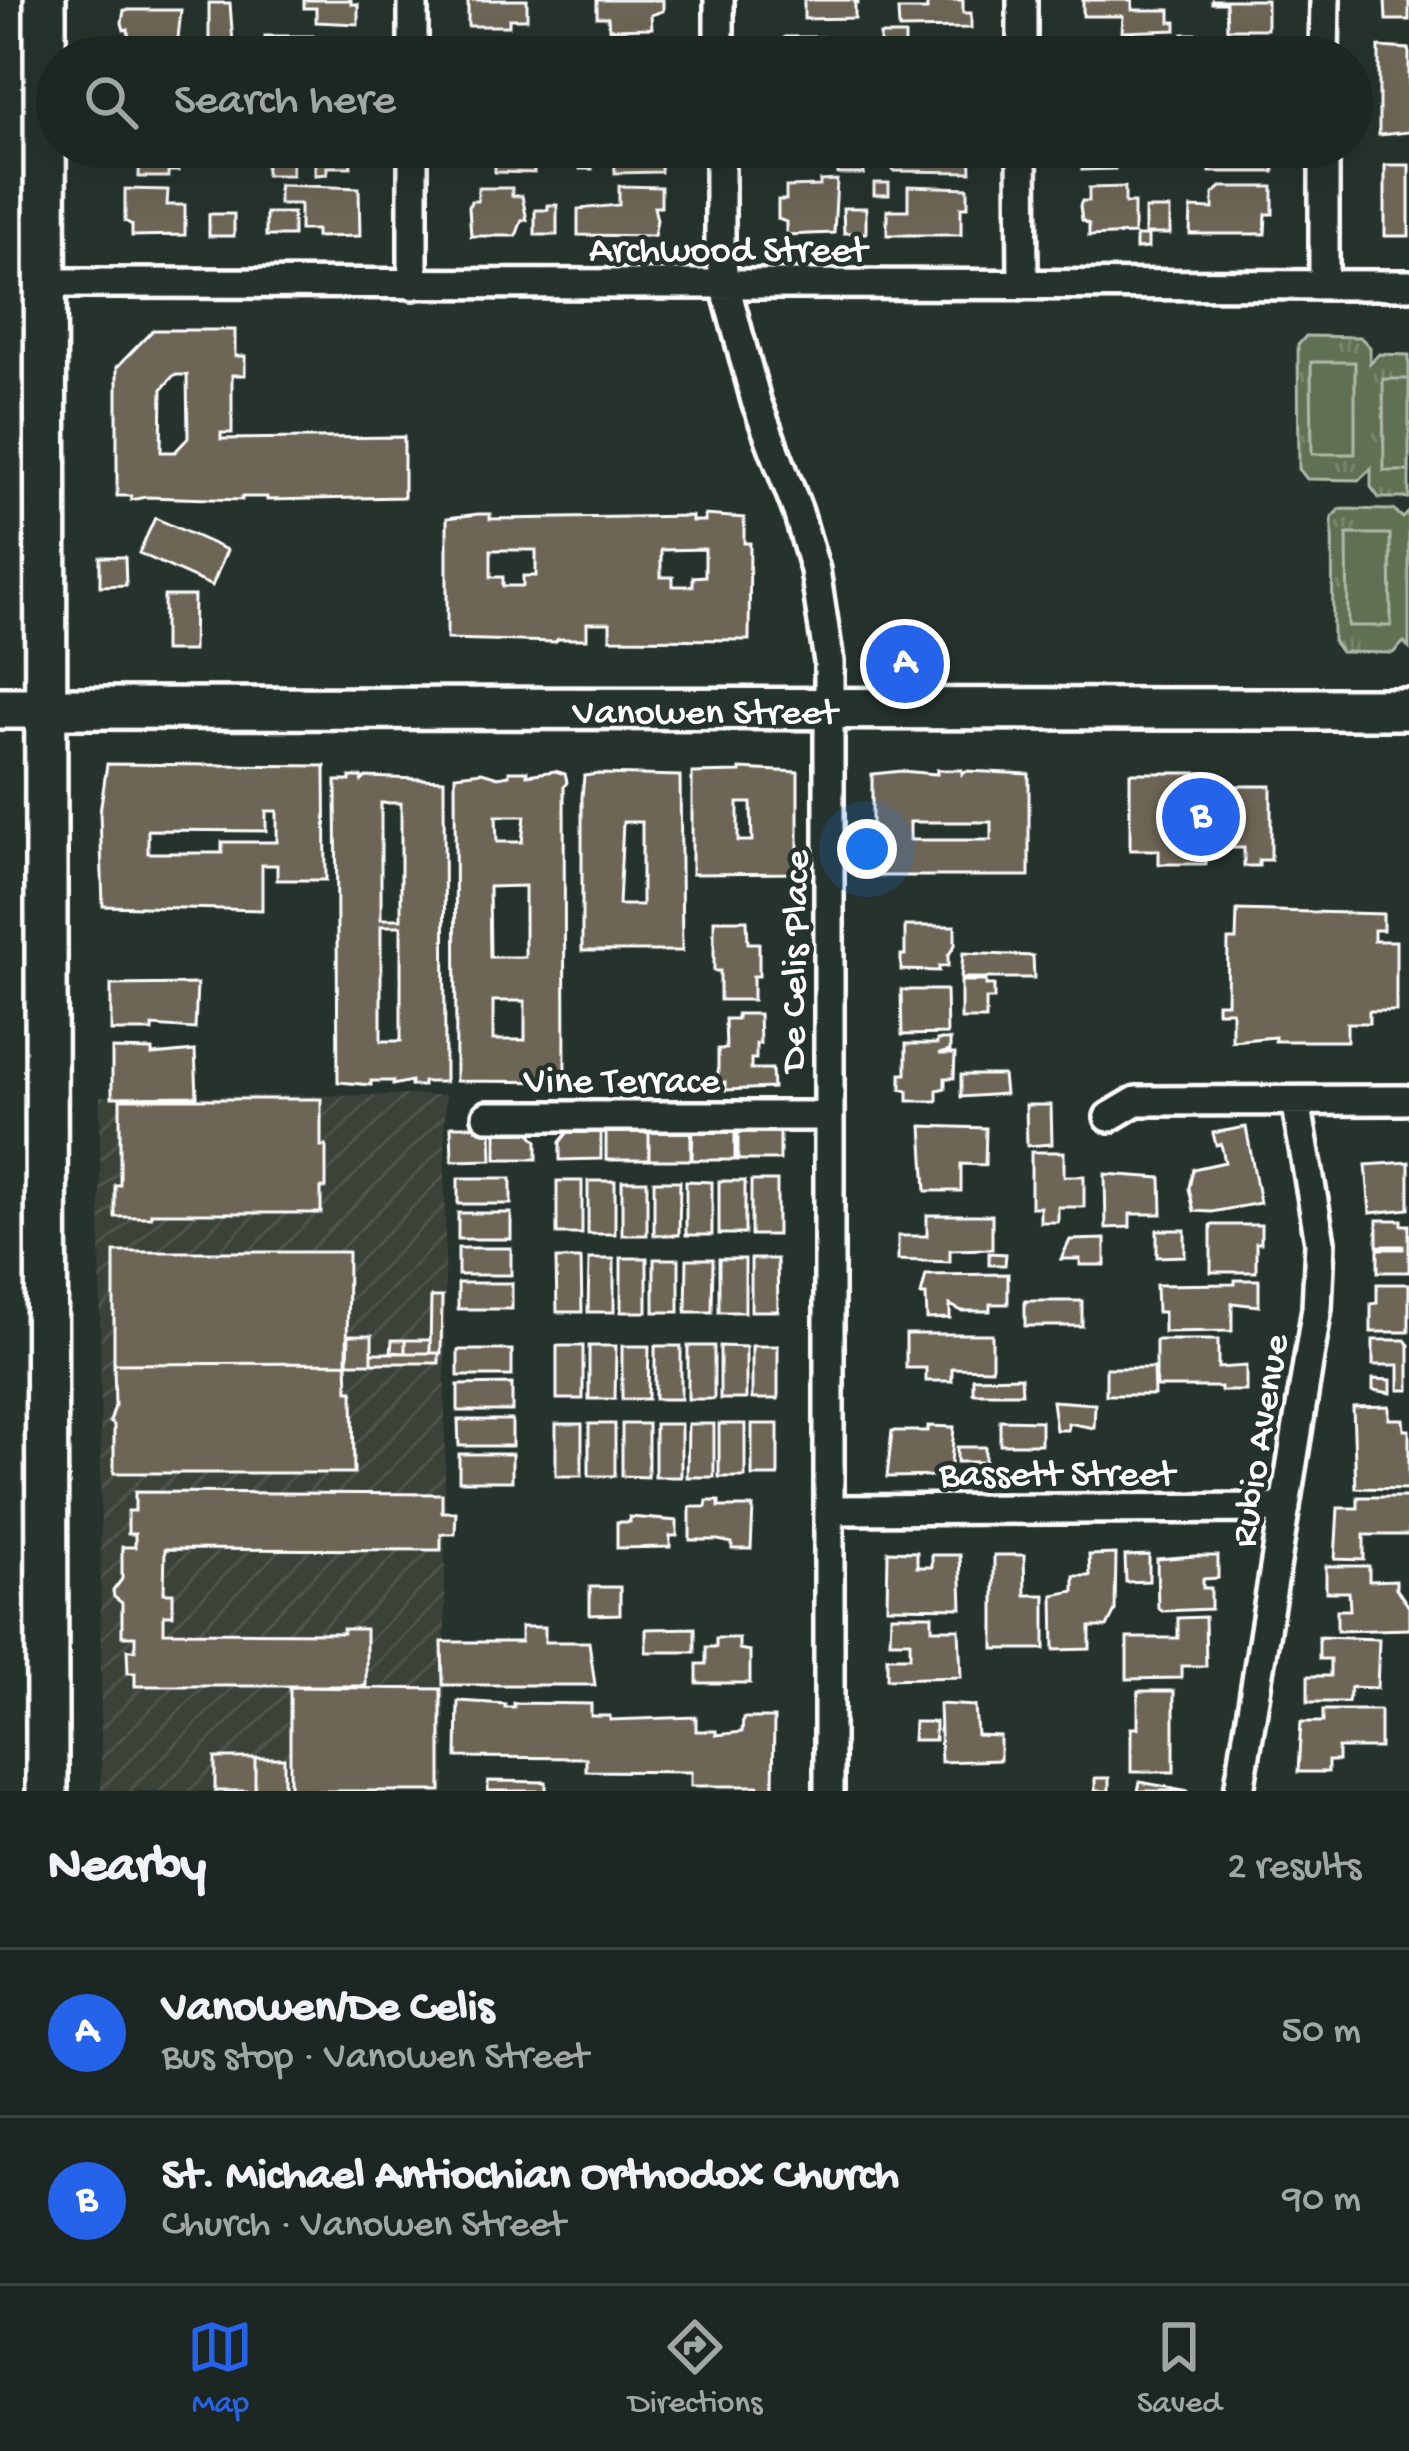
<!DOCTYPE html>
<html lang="en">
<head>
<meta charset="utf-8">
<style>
	:root { --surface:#1c2622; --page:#252e2a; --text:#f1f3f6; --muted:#a0a5a5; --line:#3a4340; --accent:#2563eb }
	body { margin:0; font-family:"Gochi Hand",sans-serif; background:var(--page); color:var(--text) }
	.you { position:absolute; left:867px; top:849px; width:42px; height:42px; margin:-30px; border:9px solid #fff; border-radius:50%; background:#1a73e8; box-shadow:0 0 0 18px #1a73e833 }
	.badge { display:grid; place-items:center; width:78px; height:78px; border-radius:50%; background:var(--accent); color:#fff; font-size:39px; font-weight:700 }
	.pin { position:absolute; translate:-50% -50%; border:6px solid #fff; box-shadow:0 3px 12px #0006 }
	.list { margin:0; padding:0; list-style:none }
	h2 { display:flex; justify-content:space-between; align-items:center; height:156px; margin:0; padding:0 48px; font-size:51px }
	h2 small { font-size:39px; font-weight:400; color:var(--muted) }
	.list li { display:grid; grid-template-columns:78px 1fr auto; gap:36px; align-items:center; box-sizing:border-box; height:168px; padding:0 48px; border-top:3px solid var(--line) }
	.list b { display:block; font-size:45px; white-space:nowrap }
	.list p { margin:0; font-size:39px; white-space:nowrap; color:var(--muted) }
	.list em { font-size:39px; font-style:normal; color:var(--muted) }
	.icon { flex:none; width:66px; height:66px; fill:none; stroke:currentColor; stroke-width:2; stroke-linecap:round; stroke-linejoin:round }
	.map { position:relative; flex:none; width:1409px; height:1791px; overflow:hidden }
	.search { position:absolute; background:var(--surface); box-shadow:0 12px 48px #0002; left:36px; right:36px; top:36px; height:132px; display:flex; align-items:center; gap:30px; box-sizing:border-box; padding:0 42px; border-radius:66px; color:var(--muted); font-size:45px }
	.sheet { height:492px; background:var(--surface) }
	nav { display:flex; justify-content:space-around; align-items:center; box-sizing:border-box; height:168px; border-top:3px solid var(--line); background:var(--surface); font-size:33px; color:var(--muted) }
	nav a { display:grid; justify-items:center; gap:6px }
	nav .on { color:var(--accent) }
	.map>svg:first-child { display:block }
	.industrial { fill:url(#industrial-furrows) }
	.grass { fill:url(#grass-tufts); stroke:#b0b8a9; stroke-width:3 }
	.garden { fill:#607153; stroke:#b0b8a9; stroke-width:3 }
	.building { fill:#6d6556; stroke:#fff; stroke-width:3; fill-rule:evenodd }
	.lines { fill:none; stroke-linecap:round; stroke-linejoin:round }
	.street-casing { stroke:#fff; stroke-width:36 }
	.secondary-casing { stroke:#fff; stroke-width:48 }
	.street { stroke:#26332d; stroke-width:27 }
	.secondary { stroke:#26332d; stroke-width:39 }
	.labels { text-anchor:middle; stroke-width:9; stroke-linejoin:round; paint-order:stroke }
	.street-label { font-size:39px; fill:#fff; stroke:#26332d }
</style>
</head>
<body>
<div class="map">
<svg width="1409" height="1791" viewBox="0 0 1409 1791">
	<defs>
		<pattern id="industrial-furrows" width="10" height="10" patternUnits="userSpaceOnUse" patternTransform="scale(3)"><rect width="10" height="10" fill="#3b4239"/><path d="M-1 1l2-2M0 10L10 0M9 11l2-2" fill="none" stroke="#4f554d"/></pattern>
		<pattern id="grass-tufts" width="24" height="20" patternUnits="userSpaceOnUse" patternTransform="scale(3)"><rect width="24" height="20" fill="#607153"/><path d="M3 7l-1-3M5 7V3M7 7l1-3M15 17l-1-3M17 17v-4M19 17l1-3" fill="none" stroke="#78866d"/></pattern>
	</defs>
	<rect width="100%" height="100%" fill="#26332d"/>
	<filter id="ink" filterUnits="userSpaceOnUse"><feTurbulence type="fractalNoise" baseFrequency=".00833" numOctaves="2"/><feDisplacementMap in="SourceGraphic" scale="24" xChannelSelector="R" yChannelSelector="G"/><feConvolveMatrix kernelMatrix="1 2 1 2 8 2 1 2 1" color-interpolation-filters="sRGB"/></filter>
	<g filter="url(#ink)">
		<path class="industrial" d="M445,1095V1791H101L100,1096Z"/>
		<path class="grass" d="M1306,336L1360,337L1370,347V363L1379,354L1409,355V498H1379L1371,487V469L1359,480L1307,479L1299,469L1298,345Z
			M1340,509L1394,510L1403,518L1409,512V648L1404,642L1393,653L1341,652L1333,641L1332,518Z"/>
		<path class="garden" d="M1311,362H1355V454H1312Z
			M1383,379H1409V471H1384Z
			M1347,534H1390L1391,626H1348Z"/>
		<path class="building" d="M304,0H351V4H358V24L316,22V8H304Z
			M468,0H527V19H509V26H468Z
			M597,0H663V11L651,15L652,28L609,29L608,17H597Z
			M804,0H858V3H855V18L804,19Z
			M920,0H963V13H971V28L899,29L898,10H927V2Z
			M1083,0H1132V10H1170V22H1176V30L1122,32L1123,16H1083Z
			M1212,0H1267V29H1227L1226,3H1212Z
			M1385,0H1409V20H1386Z
			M209,3H230L234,57H209Z
			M124,10H181L176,57H129L128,29L124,30L122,23Z
			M1183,34H1207V57H1183Z
			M577,35H601L602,57H578Z
			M880,35H905V57H880Z
			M265,36H313V56L265,57Z
			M785,37H823L827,57H783L779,44Z
			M513,38V50H520L521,57H476L475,39Z
			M1080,40H1122V57H1080Z
			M324,42H358V57H319Z
			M1379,47L1409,49V132L1379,135Z
			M1264,51V57H1217H1224V52Z
			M618,52H653V57H618Z
			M923,52L967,53V57H923Z
			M140,147H178V171H168V177H139Z
			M298,147H358V153H350L351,167H327V174L315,175V149Z
			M494,147H543V156H534V173L495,172V162H491Z
			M661,147V172L615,173L614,148H601Z
			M787,147H830L823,150V159H787Z
			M893,147H970L971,172L893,171Z
			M1078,147H1138L1139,161H1115V169L1082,170Z
			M1210,147H1268V152H1273L1274,172H1210Z
			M266,154H292V175H266Z
			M838,154H863L864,174H838Z
			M580,156H592V169H580Z
			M1385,165H1409V236H1385Z
			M837,180L834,233L786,235V222L778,219V200H786V187L820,186V181Z
			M874,183H889V195H874Z
			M279,185L359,188L360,236L316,237V230H300V204H279Z
			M619,186L661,187V207H654L657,220L654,236L578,235V209L619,205Z
			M908,186L968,188V207H961V235H887V210H908Z
			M1125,187V203H1134V234L1089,236V224L1082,220L1080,206L1082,201H1089V188Z
			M1221,187H1273V214H1266L1265,234H1190L1191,208L1213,209V194Z
			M478,188H512V196H522L527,220H522L516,236H471L469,207L471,201H478Z
			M125,189L168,190L167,205H185V235L132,236V225L125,221Z
			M548,205H557V235H535V210H548Z
			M843,208H866V233H844Z
			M1145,209H1170V234H1145Z
			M266,213H293V236H266Z
			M209,214H234V236H209Z
			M1136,236H1148V248L1136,249Z
			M153,330H235V356H245V375H232V433H221V439L404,437V497L267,500V497H242V500L146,497L131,500V496H117V367ZM174,375H187L188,438L175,452H161L162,389Z
			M478,514H490V519L692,516V521H705V515L744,518V543H750L749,640L610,639V623H587V639H558L555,642L447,639V518ZM705,549V576L693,577V586H673V577H661V550ZM491,550H536V576H523V586H503V577H491Z
			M155,518L227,550L212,586L139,553Z
			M100,557H125L126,585L100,586Z
			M164,596H194L193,651H164Z
			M107,764L325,766L326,880H277V865H262V910L103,906L100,812ZM266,811H277V842H222V853H148V830L266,831Z
			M740,769L798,772V873L692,874V773L740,772ZM738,803H751L752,841H738Z
			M937,770H962V774L966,771L1029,774V876H872V774L902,771L937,774ZM910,822H991V840H910Z
			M509,771H527V775L555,771L565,774L567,782L564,787L565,1082L456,1081L455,775L482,772L498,777L509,775ZM496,816H525L522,842H497ZM525,886V957H490L489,887ZM493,1001H525V1040H493Z
			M1130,773H1212V786H1271V860H1259V866H1244V848H1206V864H1159V850H1130Z
			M598,774L680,776L682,951H582V797L584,776ZM623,822H642V905H619Z
			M350,777H362V781L366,777L444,780L445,1082H423V1086H411V1081L393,1085V1081H371V1085L338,1082L336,781H350ZM381,803H401V919H381ZM381,926H401V1041H381Z
			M1237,910L1383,914V930H1374V941H1396V1011H1369V1023H1347V1041H1275V1037L1232,1041V1011H1217V1003H1227L1228,940H1236Z
			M714,920H747L748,943H759V976H753V1000H720V971H714Z
			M905,926H955V945L948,956V966H939V971L901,970V955H905Z
			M963,953L1033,956L1034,978H961Z
			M961,981H986V985H994V999H986V1019H961Z
			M197,984L195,1029L152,1026V1031H111V985Z
			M901,990H946L947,1034L902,1035Z
			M737,1014H759L760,1044H756V1059H751V1069H772L773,1088L725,1090V1082H718V1049H726L725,1019H737Z
			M937,1040H950V1051L939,1054H955L954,1078H945V1088L937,1090V1101H908V1091L901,1089V1074H906V1044H937Z
			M112,1049L152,1050V1055L195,1051L197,1096L112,1097Z
			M961,1075H1003L1005,1094L961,1097Z
			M120,1099H321V1146H326V1188H321V1213H151V1217H115V1185H120Z
			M1026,1105H1051L1052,1144L1027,1146Z
			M451,1126H491L492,1160L452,1161Z
			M496,1126H524L537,1141V1159H496Z
			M601,1126V1159L560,1160V1142L572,1127Z
			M606,1126H649V1160H606Z
			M649,1126H691V1160H649Z
			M693,1126H735V1160H692Z
			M738,1126H780V1160H738Z
			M922,1126L986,1128L985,1165L961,1164V1191H926Z
			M1246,1127L1260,1203L1212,1212L1194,1211L1189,1188L1193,1169L1225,1162L1221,1144L1216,1145L1213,1133Z
			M1031,1152H1064V1176H1084V1207H1058V1222H1040V1207H1031Z
			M1409,1162V1209L1370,1213L1366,1165Z
			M1105,1174L1161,1178L1162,1214H1130V1227L1106,1228Z
			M458,1178H511V1204H458Z
			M557,1181H582V1234H557Z
			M588,1181H615V1234H588Z
			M622,1181H647V1235H622Z
			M654,1181H680L679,1235H654Z
			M686,1181L712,1182V1235H686Z
			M719,1181H745V1234H719Z
			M751,1181H777V1235H751Z
			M458,1213H511V1239H458Z
			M927,1215H992V1249L950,1250V1262L898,1260V1236H927Z
			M1377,1220H1402V1225H1409V1272H1378V1249H1403V1246H1377Z
			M1211,1225H1261V1243H1256V1272H1211Z
			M1157,1230H1185V1256L1157,1257Z
			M1105,1239V1265H1080V1259H1061L1070,1240Z
			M458,1248H511V1275H458Z
			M114,1252H348L347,1363L114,1364Z
			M989,1253L1006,1254L1005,1265H989Z
			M621,1258H647V1312H621Z
			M556,1259H581L582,1312H557Z
			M589,1259H614V1312H588Z
			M654,1259H679V1312H654Z
			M687,1259H713L712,1312H686Z
			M719,1259H745V1312H719Z
			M751,1259H777L778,1311H751Z
			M1008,1274V1304H990V1311H962L950,1305V1318L927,1319L926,1295H921L926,1275Z
			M1235,1280H1259V1306L1232,1303V1331L1164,1332V1312H1157L1156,1285L1235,1284Z
			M458,1283H512V1309H458Z
			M1377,1284H1409V1332H1371V1304L1377,1303Z
			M431,1297H442L441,1353H430Z
			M1025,1301H1082V1326H1025Z
			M906,1334H992V1369L952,1368V1381H926V1368H906Z
			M349,1335H372V1363H348Z
			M392,1340H405V1353L391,1352Z
			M405,1340H430V1353H405Z
			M1156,1340H1218V1368L1246,1366V1391H1221V1387H1156Z
			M1373,1340H1405L1409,1345V1390H1399V1365H1373Z
			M557,1346H583V1399H557Z
			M589,1346H616L615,1399H589Z
			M622,1346H649L648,1399H622Z
			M655,1346H681V1399H655Z
			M688,1346H714V1399H688Z
			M720,1346L746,1347V1399H720Z
			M752,1346H778V1399H752Z
			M458,1350H512V1376H458Z
			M372,1353H439V1363H372Z
			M347,1363L348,1391H353L354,1473H114V1425L110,1422L115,1406L114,1364Z
			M1106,1368H1153L1154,1395H1106Z
			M1021,1377L1022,1393H973V1378Z
			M1373,1379L1391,1380V1393L1373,1390Z
			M512,1384V1411H458V1385Z
			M1052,1401L1095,1404L1094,1428L1068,1423V1430H1056Z
			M1389,1406V1419H1403L1404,1430H1409V1489L1356,1488L1353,1407Z
			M458,1420H512V1446H459Z
			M1000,1420L1041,1421V1444H1000Z
			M556,1424H582V1476H556Z
			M589,1424H615V1476H589Z
			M622,1424H648V1477L622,1476Z
			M655,1424H681V1477H655Z
			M688,1424H714V1477H687Z
			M719,1424H745V1477H719Z
			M752,1424H778V1476H752Z
			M928,1426L954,1427L950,1476L887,1477L892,1431H928Z
			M957,1447H985V1462H957Z
			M459,1454H512V1481H459Z
			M135,1492L442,1494V1512H456L455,1534H441V1550L165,1549L164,1593H173V1615H164V1632L343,1633V1629H366V1686H135V1673H128L127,1650H135V1636H122V1603L114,1597L113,1591L122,1579V1547H135V1534H128V1511H135Z
			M1358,1497H1409V1535H1364V1560L1335,1559L1338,1508H1358Z
			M707,1501H719V1507H753L751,1549H732V1543L718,1540H690V1507H706Z
			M630,1517L677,1521V1536H670V1547L617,1548V1522H630Z
			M888,1551L917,1552V1567H932V1555H960L962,1608L887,1607Z
			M1116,1554L1115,1611L1107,1627H1090V1649L1054,1650L1053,1595L1074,1591V1576H1090L1089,1555Z
			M994,1555H1024L1025,1595H1045V1649H994Z
			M1149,1555V1581L1126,1582L1125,1556Z
			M1195,1556H1218V1578L1203,1579V1588H1211V1609L1162,1611L1158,1608L1157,1559Z
			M1326,1566H1369V1581L1396,1580V1588L1409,1607V1629L1337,1631V1610H1350L1349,1592H1326Z
			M590,1587H620V1614L590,1615Z
			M891,1615H932V1629H959L961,1677L887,1679V1657H910V1641H890Z
			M1205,1617L1206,1666H1181V1678L1127,1679V1638H1178V1618Z
			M521,1627H545V1642H589L595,1685H443L442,1642H521Z
			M695,1628V1652H646V1629Z
			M1319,1637L1379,1639L1377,1688L1351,1687L1348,1702H1308V1676H1330V1659H1319Z
			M716,1638H739V1649L750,1651V1683H697V1664H706V1647H716Z
			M290,1687L441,1689V1791H290Z
			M1138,1691H1174V1772H1131V1728H1138Z
			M458,1701L505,1704V1707H514V1703L591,1704V1716H610V1720L696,1717V1731H716V1735L742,1732L743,1718H774L773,1791H758V1786H691V1772L586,1771V1758L457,1757Z
			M939,1704L975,1706L977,1735L1000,1736V1760L941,1762Z
			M1323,1710H1380V1748H1338V1761H1328V1772H1298L1301,1722H1323Z
			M914,1722H935V1740H913Z
			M215,1758H255V1791H215Z
			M255,1758H284V1791H255Z
			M1095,1778H1109V1791H1095Z
			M488,1781L546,1782V1791H488Z
			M1140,1782L1189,1791H1138Z"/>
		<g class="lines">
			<g class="street-casing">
				<path id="street" d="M413,0V57
					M719,0V57
					M1022,0V57
					M1324,57L1325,0
					M413,147V285
					M720,147V248L725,285L756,401L798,512L815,570L829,662V1791
					M1022,147L1023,285
					M47,283L1409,285
					M1324,285V147
					M487,1116H829
					M1109,1117L1136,1101L1405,1100
					M829,1510L1285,1508
					M1239,1791L1317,1308L1320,1242L1296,1101"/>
			</g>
			<g class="secondary-casing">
				<g id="secondary">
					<path d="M45,0L47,1791"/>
					<path id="s1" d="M0,708L1409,709"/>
				</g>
			</g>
			<use href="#street" class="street"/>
			<use href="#secondary" class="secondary"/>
		</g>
	</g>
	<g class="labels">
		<g class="street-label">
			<text x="728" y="260">Archwood Street</text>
			<text dy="14" stroke="none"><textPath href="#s1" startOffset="705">Vanowen Street</textPath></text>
			<text transform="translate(791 961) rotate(-89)" y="14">De Celis Place</text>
			<text x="622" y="1091">Vine Terrace</text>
			<text transform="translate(1256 1440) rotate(-81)" y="14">Rubio Avenue</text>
			<text x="1057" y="1484">Bassett Street</text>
		</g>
	</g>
</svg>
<div class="you"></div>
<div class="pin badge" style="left:905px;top:664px">A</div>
<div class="pin badge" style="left:1201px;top:817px">B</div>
<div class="search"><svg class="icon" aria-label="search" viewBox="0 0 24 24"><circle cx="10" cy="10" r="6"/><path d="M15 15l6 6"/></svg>Search here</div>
</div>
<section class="sheet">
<h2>Nearby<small>2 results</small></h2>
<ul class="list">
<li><span class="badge">A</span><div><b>Vanowen/De Celis</b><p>Bus stop · Vanowen Street</p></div><em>50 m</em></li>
<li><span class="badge">B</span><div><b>St. Michael Antiochian Orthodox Church</b><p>Church · Vanowen Street</p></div><em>90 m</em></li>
</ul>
</section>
<nav>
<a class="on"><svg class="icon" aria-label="map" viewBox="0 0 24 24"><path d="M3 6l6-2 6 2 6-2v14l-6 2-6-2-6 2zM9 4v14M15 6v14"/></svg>Map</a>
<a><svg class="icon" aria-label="directions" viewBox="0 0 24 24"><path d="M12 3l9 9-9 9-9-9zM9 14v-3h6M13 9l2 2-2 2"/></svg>Directions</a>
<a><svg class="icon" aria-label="saved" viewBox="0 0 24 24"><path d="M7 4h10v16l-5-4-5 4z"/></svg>Saved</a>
</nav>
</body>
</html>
